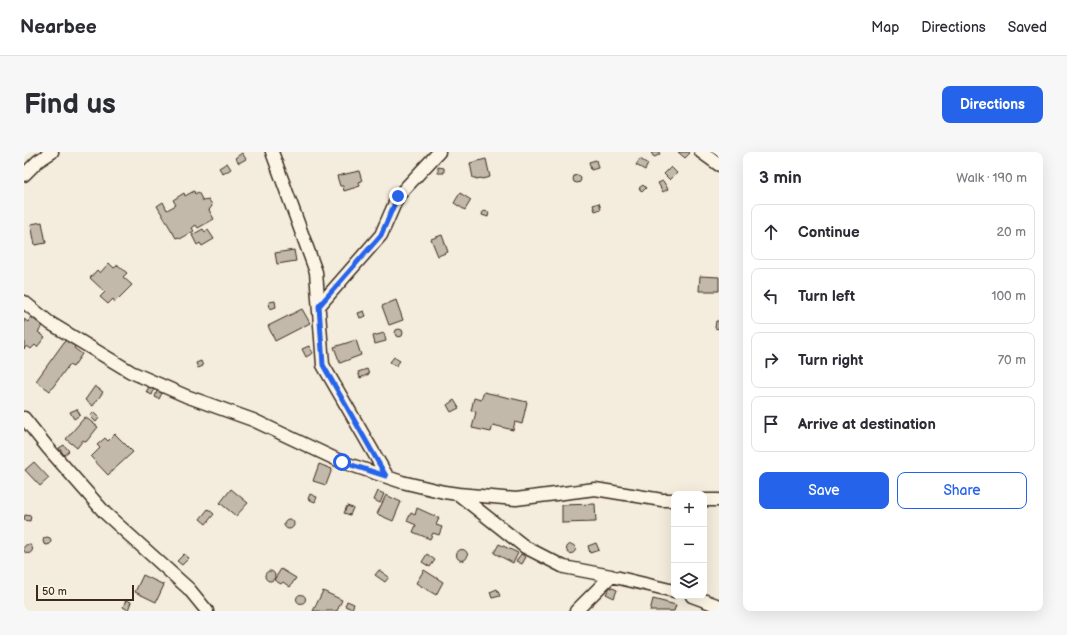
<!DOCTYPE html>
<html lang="en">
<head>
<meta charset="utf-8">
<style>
	:root { --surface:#fff; --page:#f7f7f7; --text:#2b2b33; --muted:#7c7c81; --line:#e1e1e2; --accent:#2563eb }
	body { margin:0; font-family:"Balsamiq Sans",sans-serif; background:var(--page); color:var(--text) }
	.controls { position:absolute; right:12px; bottom:12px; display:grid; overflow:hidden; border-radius:8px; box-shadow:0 4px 16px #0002 }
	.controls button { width:36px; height:36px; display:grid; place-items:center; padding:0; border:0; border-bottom:1px solid var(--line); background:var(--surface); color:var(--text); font:20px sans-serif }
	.scale { position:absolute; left:12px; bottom:10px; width:98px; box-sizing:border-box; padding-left:4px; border:2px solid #3b2a1e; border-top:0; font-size:11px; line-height:14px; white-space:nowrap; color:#3b2a1e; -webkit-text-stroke:3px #fcf5e5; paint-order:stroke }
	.stop { position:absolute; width:12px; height:12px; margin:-9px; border:3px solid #2563eb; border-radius:50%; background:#fff }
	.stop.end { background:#2563eb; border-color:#fff; box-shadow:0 1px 4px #0008 }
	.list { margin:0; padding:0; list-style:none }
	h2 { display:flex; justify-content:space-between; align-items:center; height:52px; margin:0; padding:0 16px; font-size:17px }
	h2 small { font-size:13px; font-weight:400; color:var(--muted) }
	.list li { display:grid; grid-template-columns:26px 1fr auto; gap:12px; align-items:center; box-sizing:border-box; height:56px; margin:0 8px 8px; padding:0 8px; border:1px solid var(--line); border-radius:8px }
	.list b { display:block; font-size:15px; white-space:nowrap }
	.list em { font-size:13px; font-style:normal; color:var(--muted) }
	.actions { display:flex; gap:8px; padding:12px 16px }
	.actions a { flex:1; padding:9px 0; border:1px solid var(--accent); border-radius:8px; text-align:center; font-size:14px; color:var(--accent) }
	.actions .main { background:var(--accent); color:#fff }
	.icon { flex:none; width:22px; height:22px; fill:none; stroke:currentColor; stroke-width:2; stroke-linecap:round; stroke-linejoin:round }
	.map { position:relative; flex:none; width:695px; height:459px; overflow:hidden; border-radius:8px }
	header { display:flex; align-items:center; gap:24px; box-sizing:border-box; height:56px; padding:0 20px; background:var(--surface); border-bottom:1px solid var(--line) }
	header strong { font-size:19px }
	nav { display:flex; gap:22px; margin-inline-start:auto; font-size:14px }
	.intro { display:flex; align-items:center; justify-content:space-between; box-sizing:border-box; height:96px; padding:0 24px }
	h1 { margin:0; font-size:28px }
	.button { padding:10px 18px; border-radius:8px; background:var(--accent); color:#fff; font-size:14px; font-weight:700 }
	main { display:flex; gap:24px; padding:0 24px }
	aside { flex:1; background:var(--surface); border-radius:8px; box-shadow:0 4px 16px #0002 }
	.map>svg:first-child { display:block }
	.building { fill:#c3b9aa; stroke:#3b2a1e }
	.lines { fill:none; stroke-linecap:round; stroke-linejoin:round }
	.minor-casing { stroke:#3b2a1e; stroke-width:15 }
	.minor { stroke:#fcf5e5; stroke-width:12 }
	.route { stroke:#2563eb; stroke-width:5 }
</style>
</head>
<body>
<header>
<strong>Nearbee</strong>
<nav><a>Map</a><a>Directions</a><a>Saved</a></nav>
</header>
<div class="intro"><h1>Find us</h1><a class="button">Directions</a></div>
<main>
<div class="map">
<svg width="695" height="459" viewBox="0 0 695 459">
	<rect width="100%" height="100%" fill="#f4eddd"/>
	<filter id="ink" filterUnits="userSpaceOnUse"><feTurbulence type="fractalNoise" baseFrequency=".025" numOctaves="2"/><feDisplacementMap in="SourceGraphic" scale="8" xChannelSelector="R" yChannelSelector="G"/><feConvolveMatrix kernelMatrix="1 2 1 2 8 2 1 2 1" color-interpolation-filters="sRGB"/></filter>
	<g filter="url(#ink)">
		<path class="building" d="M627,0H635L636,2L631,5L629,4Z
			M654,0H665L666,1L661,6Z
			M218,1L222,7L215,11L211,6Z
			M462,7L466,25L458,27L457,26L452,27V26H449L446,11Z
			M616,7L624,12L621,18L612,13Z
			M572,8L574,16L567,18L565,10Z
			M203,11L207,17L199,22L195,16Z
			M414,15L420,16V21H414Z
			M647,15L653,21L646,28L640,22Z
			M335,19L338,29L335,30L336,34L320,39L319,34H316L313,24Z
			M549 27a4 4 0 1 1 8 0a4 4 0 1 1-8 0Z
			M639,29L644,37L639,40L634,31Z
			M619,33L622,36L618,40L615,36Z
			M170,39L171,42L174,40L179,49L185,48L187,51L188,54L185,58L190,67L174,76L172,73L168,76L170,79L156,87L155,85L152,86L133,54L139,50L143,58L152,53L149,48L160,41L161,44Z
			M436,41L447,48L441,58L430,51Z
			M575,51L577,57L571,59L569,53Z
			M459,59L465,60L464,65L458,63Z
			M18,70L22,91L11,93L7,72Z
			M179,77L181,80L184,78L190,87L178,94L176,91L173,93L168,83Z
			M418,83L424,100L414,104L407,87Z
			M270,98L272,109L253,112L251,101Z
			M85,111L90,116L94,113L103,121L99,125L108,133L91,150L89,147L84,152L76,145L81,140L66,126L73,118L76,121Z
			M676,124L695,125V139H675Z
			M372,148L379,168L365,173L358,154Z
			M251,149L252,155L246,157L245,150Z
			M278,157L286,171L251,189L244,174Z
			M340,159L342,164L336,166L334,161Z
			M7,165L19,174L14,180L21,185L13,195L11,193L7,197L3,194L0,197V167L4,170Z
			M692,169H695V177L691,176Z
			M371 181a4 4 0 1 1 8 0a4 4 0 1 1-8 0Z
			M360,181L362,189L351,192L349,184Z
			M43,186L52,193L50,196L58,202L49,215L45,213L26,239L12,229Z
			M332,188L337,203L316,211L310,195Z
			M285,194L289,201L282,205L278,197Z
			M370,205L376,209L372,214L366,210Z
			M177,209L179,214L174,216L172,211Z
			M343,217L345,222L336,226L334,220Z
			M71,234L79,240L69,254L61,248Z
			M125,235L130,238L128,243L122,240Z
			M133,239L138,241L135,247L131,245Z
			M460,240L503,250L498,272L491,270L489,278L469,273L467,280L448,276L452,260L447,259L450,246L457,248Z
			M430,248L435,256L427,260L423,253Z
			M53,257L56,263L50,267L46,260Z
			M69,260L75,266L72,270L66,264Z
			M61,265L74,275L62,290L59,288L53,296L42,287Z
			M91,282L109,300L84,323L67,305L76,296L73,293L81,286L84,289Z
			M40,293L45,299L40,303L35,296Z
			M10,310L25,326L16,334L1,318Z
			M295,312L308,317L302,333L289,329Z
			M207,337L224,351L212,364L196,351Z
			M354,339L360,342L356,351L350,348Z
			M286,342L293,345L291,350L284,347Z
			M362,343L377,350L369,369L353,362Z
			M571,352L572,370L538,371V353Z
			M323,354L329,356L326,363L320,361Z
			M393,356L415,366L412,373L418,375L415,383L409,381L406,387L389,380L392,373L383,369L387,361L391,363Z
			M184,357L190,362L182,372L176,367Z
			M1,363L7,364L6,369L0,368Z
			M260 372a5 5 0 1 1 10 0a5 5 0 1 1-10 0Z
			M19 389a4 4 0 1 1 8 0a4 4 0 1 1-8 0Z
			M572,391L575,398L566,401L564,394Z
			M475,392L494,401L489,411L470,401Z
			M542.5 397a4.5 4.5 0 1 1 9 0a4.5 4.5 0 1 1-9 0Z
			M-0.5 397a4.5 4.5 0 1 1 9 0a4.5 4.5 0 1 1-9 0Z
			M432.5 403a5.5 5.5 0 1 1 11 0a5.5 5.5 0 1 1-11 0Z
			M160,402L165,406L158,413L153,409Z
			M403,402L411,408L406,415L398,410Z
			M497,402L502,405L498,412L492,409Z
			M257,417L272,426L266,435L259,430L257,432L250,428Z
			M355,418L365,425L361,430L351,423Z
			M400,418L419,430L412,443L392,431Z
			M241 424a5 5 0 1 1 10 0a5 5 0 1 1-10 0Z
			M119,423L140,433L132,450L111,440Z
			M586,435L593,438L590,446L582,442Z
			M473,437L476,444L468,446L466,440Z
			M299,439L318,448L313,459H289Z
			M272.5 447a4.5 4.5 0 1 1 9 0a4.5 4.5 0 1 1-9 0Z
			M629,447L652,453L650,459H626Z
			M102,448L107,450L104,458L99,455Z
			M323,449L330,452L328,457L321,454Z"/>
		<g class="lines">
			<g class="minor-casing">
				<path id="minor" d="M248,0L292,120L299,213L363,324
					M677,0L695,13
					M0,23L14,9L28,0
					M0,150L26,171L107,220L162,244L229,268L318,310L378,330L420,340L434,342L501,395L540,415L587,424L650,439
					M295,154L357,83L374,44L415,0
					M0,266L24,296L81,361L165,437L183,459
					M434,342L492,347L571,337L638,348H650
					M680,348H695
					M668,444L695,454
					M552,459L587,424"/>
			</g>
			<use href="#minor" class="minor"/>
		</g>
	</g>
	<g class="lines" filter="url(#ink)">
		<path class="route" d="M318,310L362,324L299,213L295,154L357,83L374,44"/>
	</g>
</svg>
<div class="controls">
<button>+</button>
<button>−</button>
<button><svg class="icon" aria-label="layers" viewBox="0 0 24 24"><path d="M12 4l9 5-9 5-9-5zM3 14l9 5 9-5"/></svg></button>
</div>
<div class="scale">50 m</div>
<div class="stop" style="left:318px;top:310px"></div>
<div class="stop end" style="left:374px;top:44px"></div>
</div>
<aside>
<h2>3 min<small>Walk · 190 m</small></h2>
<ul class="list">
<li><svg class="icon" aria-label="ahead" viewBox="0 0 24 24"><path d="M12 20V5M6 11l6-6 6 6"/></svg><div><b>Continue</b></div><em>20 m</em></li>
<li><svg class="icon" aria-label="left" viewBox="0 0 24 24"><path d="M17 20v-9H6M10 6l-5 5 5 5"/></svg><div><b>Turn left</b></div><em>100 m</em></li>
<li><svg class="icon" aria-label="right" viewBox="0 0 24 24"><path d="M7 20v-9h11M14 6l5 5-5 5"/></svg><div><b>Turn right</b></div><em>70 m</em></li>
<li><svg class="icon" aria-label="arrive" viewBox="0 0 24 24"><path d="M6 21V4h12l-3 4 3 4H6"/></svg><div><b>Arrive at destination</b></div></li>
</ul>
<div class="actions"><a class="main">Save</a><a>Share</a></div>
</aside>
</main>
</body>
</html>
